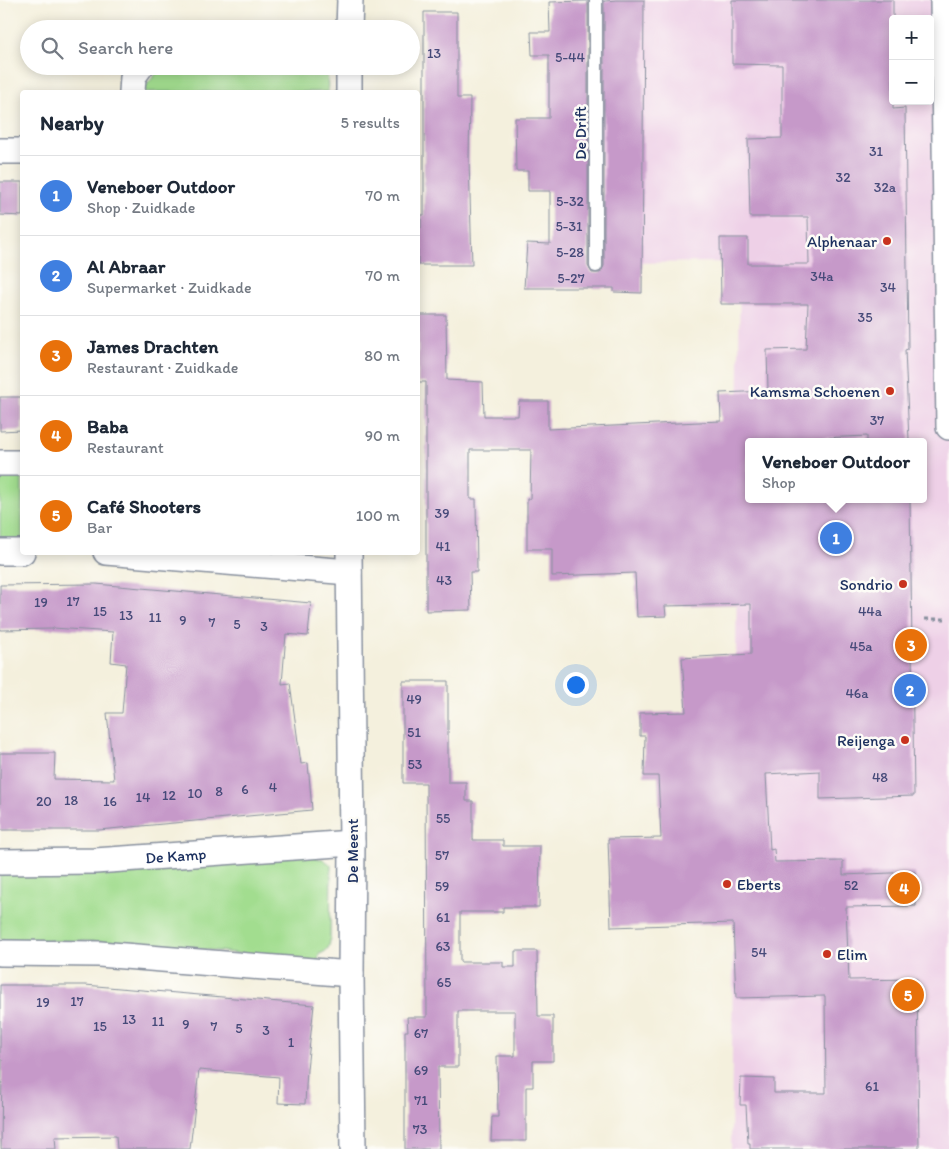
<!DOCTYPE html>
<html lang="en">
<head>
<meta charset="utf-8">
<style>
	:root { --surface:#fff; --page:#f6f6f7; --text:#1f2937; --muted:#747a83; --line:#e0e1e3; --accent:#db2777 }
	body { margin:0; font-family:Itim,sans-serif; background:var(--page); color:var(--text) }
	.controls { position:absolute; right:15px; top:15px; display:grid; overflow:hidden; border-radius:5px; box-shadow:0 2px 12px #0003 }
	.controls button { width:45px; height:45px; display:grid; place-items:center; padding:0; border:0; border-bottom:1px solid var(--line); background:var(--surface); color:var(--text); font:25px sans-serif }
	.you { position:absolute; left:575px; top:684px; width:18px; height:18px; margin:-12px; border:4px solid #fff; border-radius:50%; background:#1a73e8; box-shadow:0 0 0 8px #1a73e833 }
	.badge { display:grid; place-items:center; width:32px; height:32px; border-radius:50%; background:var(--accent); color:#fff; font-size:16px; font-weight:700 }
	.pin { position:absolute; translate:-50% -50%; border:2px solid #fff; box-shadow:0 1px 5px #0006 }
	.popup { position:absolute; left:745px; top:438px; width:182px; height:65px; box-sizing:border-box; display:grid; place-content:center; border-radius:5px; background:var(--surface); filter:drop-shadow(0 1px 4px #0005); font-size:16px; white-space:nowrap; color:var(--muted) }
	.popup b { font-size:19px; color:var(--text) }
	.popup::after { content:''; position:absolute; left:50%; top:100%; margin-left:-10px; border:10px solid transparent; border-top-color:var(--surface) }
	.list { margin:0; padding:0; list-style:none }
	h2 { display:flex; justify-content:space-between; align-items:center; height:65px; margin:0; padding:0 20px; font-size:21px }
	h2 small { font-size:16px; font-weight:400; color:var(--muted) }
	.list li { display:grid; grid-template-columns:32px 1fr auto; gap:15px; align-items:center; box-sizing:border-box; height:80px; padding:0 20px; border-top:1px solid var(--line) }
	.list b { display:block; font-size:19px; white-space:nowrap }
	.list p { margin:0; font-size:16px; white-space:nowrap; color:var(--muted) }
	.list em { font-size:16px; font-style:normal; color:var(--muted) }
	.icon { flex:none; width:28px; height:28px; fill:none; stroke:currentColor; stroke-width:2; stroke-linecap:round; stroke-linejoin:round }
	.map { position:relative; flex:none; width:949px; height:1149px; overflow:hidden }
	.search { position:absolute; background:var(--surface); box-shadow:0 2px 12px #0003; left:20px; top:20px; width:400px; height:55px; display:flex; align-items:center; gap:12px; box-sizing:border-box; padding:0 18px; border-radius:28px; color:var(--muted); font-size:19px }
	.panel { position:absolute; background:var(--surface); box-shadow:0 2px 12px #0003; left:20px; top:90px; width:400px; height:465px; border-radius:5px }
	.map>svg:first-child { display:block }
	.built { fill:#eed0e7; fill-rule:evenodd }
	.green { fill:#a2dd8f; stroke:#5e8676 }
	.building { fill:#c699c9 }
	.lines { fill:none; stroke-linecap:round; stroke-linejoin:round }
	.lane-casing { stroke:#88909e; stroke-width:15 }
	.street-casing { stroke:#88909e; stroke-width:28 }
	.path { stroke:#88909e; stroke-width:3; stroke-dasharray:4 4; stroke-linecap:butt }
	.lane { stroke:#fff; stroke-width:12 }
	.street { stroke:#fff; stroke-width:25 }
	.poi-dot { fill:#c8321e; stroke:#fdfcf7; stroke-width:2 }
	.labels { text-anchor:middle; stroke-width:5; stroke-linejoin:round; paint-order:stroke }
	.number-label { font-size:14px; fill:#464a79 }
	.street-label { font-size:16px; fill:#1b2f5e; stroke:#fdfcf7 }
	.poi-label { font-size:16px; fill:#1b2f5e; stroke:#fdfcf7; text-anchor:end }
</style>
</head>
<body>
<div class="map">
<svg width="949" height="1149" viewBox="0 0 949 1149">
	<rect width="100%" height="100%" fill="#fdfcf7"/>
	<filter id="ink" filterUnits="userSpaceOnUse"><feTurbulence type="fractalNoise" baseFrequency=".02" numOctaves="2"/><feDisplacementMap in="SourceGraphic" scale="10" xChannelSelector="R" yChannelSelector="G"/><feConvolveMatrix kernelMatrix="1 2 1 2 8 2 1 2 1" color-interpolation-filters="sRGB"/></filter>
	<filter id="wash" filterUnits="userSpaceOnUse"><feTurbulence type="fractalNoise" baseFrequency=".0096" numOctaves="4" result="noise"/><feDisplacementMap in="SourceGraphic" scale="20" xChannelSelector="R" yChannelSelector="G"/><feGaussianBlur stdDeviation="1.12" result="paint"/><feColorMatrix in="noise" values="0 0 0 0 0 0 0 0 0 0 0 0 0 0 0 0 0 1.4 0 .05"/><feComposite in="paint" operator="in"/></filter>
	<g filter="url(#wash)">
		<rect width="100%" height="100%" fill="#f4f0dd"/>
		<path class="built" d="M593,0H949V1149H731L740,262L606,263ZM893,19H930V101H893ZM748,442H924V499H748Z"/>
		<path class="green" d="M163,66H327L328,92H143V89Z
			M22,475V541H0V476Z
			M317,853V858L323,859L331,865L330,941C329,949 326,952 319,954L318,962L133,942L0,940V874L100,873L131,871Z"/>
		<g id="blocks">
			<path class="building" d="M616,0H644L642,293L614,292V288H524L527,243L550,244V191H528V171H516L515,118H549V55H532L531,32H550L549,2L588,1V266L592,273H600L604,266V1Z
				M732,0H893V109L905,108L908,349L905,350L909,440L867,442V436L798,439V442H748V499H910L914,796L820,799V771L766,774L770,850L774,849L775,862L843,861V875L915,872L916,906L846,907L849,980L917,979L919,1149H750V1143H748L746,1105H740L741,1078L774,1079V1093H826L825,996L736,998L733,923L611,927L608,839L661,838L658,776H644L645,736H640V713L686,712L682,658L751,654V604L665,606L666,616L637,617L635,573L552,576V549H527V499H530L531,450H470V499H476L477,572H470L471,610L426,611V382H418V315H446L447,380L483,382L484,416H518L519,401H548V429L721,421L720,393L768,391L767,350L806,349L808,304H721L720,238H748V264H809L808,217H750L748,139L782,138V65L732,64Z
				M424,12H457V98H470L469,159L472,265H418V228H421V215H424Z
				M0,182H22V216L0,215Z
				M0,397H22V430L0,431Z
				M96,584L311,603L308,636L286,634L282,684L290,683L301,764L308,763L312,810L99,830H0V753H55L54,779L114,780L107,713H122L126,664L111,662L113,632L53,628V629L0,630V585Z
				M403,681H448V782H466V801H473V840H503V846H540L539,907H503V912H460V962H503V967H515V951H537L538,1016H553V1061H533V1087H526V1141H491L492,1117H498L497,1056H515V1011H458V1067H438L439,1149H405V1031H408L407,1017H427L426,783H403Z
				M0,985H85L314,1005L307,1069L305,1104L278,1103L279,1077L199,1070L190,1149H117L116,1136L55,1137L56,1149H1L2,1060H0Z"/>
		</g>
	</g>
	<g filter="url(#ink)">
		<use href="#blocks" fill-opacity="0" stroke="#88909e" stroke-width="1"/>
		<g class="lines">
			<g class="lane-casing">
				<path id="lane" d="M596,266V0"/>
			</g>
			<g class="street-casing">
				<g id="street">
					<path d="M943,0L949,427"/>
					<path d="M349,29L350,0"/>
					<path d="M349,66V92"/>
					<path d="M132,92L133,77L141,66"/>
					<path d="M0,151H22"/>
					<path d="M0,463H22"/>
					<path d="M0,552H22"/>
					<path d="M106,552L349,572"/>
					<path d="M349,552L352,843L351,974L353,1149"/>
					<path id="s1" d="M0,862L95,861L352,843"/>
					<path d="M0,953L99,954L351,974"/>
				</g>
			</g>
			<path class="path" d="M925,619H949"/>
			<use href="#lane" class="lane"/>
			<use href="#street" class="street"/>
		</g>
	</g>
	<g class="poi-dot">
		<circle cx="887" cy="241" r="5"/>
		<circle cx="890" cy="391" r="5"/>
		<circle cx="903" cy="584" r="5"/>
		<circle cx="905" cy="740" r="5"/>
		<circle cx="727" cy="884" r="5"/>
		<circle cx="827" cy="954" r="5"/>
	</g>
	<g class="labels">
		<g class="number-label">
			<text x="434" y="58">13</text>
			<text x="570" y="62">5-44</text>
			<text x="876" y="156">31</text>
			<text x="843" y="182">32</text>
			<text x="885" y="192">32a</text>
			<text x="570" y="206">5-32</text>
			<text x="569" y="231">5-31</text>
			<text x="570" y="257">5-28</text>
			<text x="822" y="281">34a</text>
			<text x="571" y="283">5-27</text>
			<text x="888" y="292">34</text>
			<text x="865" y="322">35</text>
			<text x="877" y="425">37</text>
			<text x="442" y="518">39</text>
			<text x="443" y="551">41</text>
			<text x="444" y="585">43</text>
			<text x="73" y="606">17</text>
			<text x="41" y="607">19</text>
			<text x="100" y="616">15</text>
			<text x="870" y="616">44a</text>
			<text x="126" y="620">13</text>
			<text x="155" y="622">11</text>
			<text x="183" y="625">9</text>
			<text x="212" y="627">7</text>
			<text x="237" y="629">5</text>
			<text x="264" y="631">3</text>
			<text x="861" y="651">45a</text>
			<text x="857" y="698">46a</text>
			<text x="414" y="704">49</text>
			<text x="414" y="737">51</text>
			<text x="415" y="769">53</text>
			<text x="880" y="782">48</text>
			<text x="273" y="792">4</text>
			<text x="245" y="794">6</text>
			<text x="219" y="796">8</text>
			<text x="195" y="798">10</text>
			<text x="169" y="800">12</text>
			<text x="143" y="802">14</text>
			<text x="71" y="805">18</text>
			<text x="44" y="806">20</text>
			<text x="110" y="806">16</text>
			<text x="443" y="823">55</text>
			<text x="442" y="860">57</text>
			<text x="851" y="890">52</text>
			<text x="442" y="891">59</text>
			<text x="443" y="922">61</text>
			<text x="443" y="951">63</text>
			<text x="759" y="957">54</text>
			<text x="444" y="987">65</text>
			<text x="77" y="1006">17</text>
			<text x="43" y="1007">19</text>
			<text x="129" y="1024">13</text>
			<text x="158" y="1026">11</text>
			<text x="186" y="1029">9</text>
			<text x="100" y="1031">15</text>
			<text x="214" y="1031">7</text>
			<text x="239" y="1033">5</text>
			<text x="266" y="1035">3</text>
			<text x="421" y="1038">67</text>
			<text x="291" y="1047">1</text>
			<text x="421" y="1075">69</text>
			<text x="872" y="1091">61</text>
			<text x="421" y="1105">71</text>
			<text x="420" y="1134">73</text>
		</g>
		<g class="street-label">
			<text transform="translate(580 133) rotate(-90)" y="6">De Drift</text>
			<text transform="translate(352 851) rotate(-90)" y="6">De Meent</text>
			<text dy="6" stroke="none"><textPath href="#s1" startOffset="176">De Kamp</textPath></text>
		</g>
		<g class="poi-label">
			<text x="877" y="247">Alphenaar</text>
			<text x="880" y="397">Kamsma Schoenen</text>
			<text x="893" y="590">Sondrio</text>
			<text x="895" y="746">Reijenga</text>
			<text x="737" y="890" text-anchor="start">Eberts</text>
			<text x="837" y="960" text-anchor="start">Elim</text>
		</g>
	</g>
</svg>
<div class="controls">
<button>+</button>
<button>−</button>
</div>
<div class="you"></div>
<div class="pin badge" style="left:836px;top:538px;background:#3f7fe0">1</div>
<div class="popup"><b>Veneboer Outdoor</b>Shop</div>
<div class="pin badge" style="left:910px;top:690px;background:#3f7fe0">2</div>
<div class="pin badge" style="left:911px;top:645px;background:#e8710a">3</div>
<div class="pin badge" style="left:904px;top:888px;background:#e8710a">4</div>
<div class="pin badge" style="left:908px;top:995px;background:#e8710a">5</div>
<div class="search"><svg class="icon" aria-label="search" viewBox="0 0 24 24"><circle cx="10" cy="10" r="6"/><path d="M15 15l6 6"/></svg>Search here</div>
<section class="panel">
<h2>Nearby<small>5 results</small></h2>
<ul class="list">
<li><span class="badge" style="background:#3f7fe0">1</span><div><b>Veneboer Outdoor</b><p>Shop · Zuidkade</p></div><em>70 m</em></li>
<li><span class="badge" style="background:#3f7fe0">2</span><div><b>Al Abraar</b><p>Supermarket · Zuidkade</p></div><em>70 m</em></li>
<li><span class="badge" style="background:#e8710a">3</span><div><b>James Drachten</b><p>Restaurant · Zuidkade</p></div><em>80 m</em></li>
<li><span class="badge" style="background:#e8710a">4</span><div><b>Baba</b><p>Restaurant</p></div><em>90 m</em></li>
<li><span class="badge" style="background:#e8710a">5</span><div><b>Café Shooters</b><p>Bar</p></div><em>100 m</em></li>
</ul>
</section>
</div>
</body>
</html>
